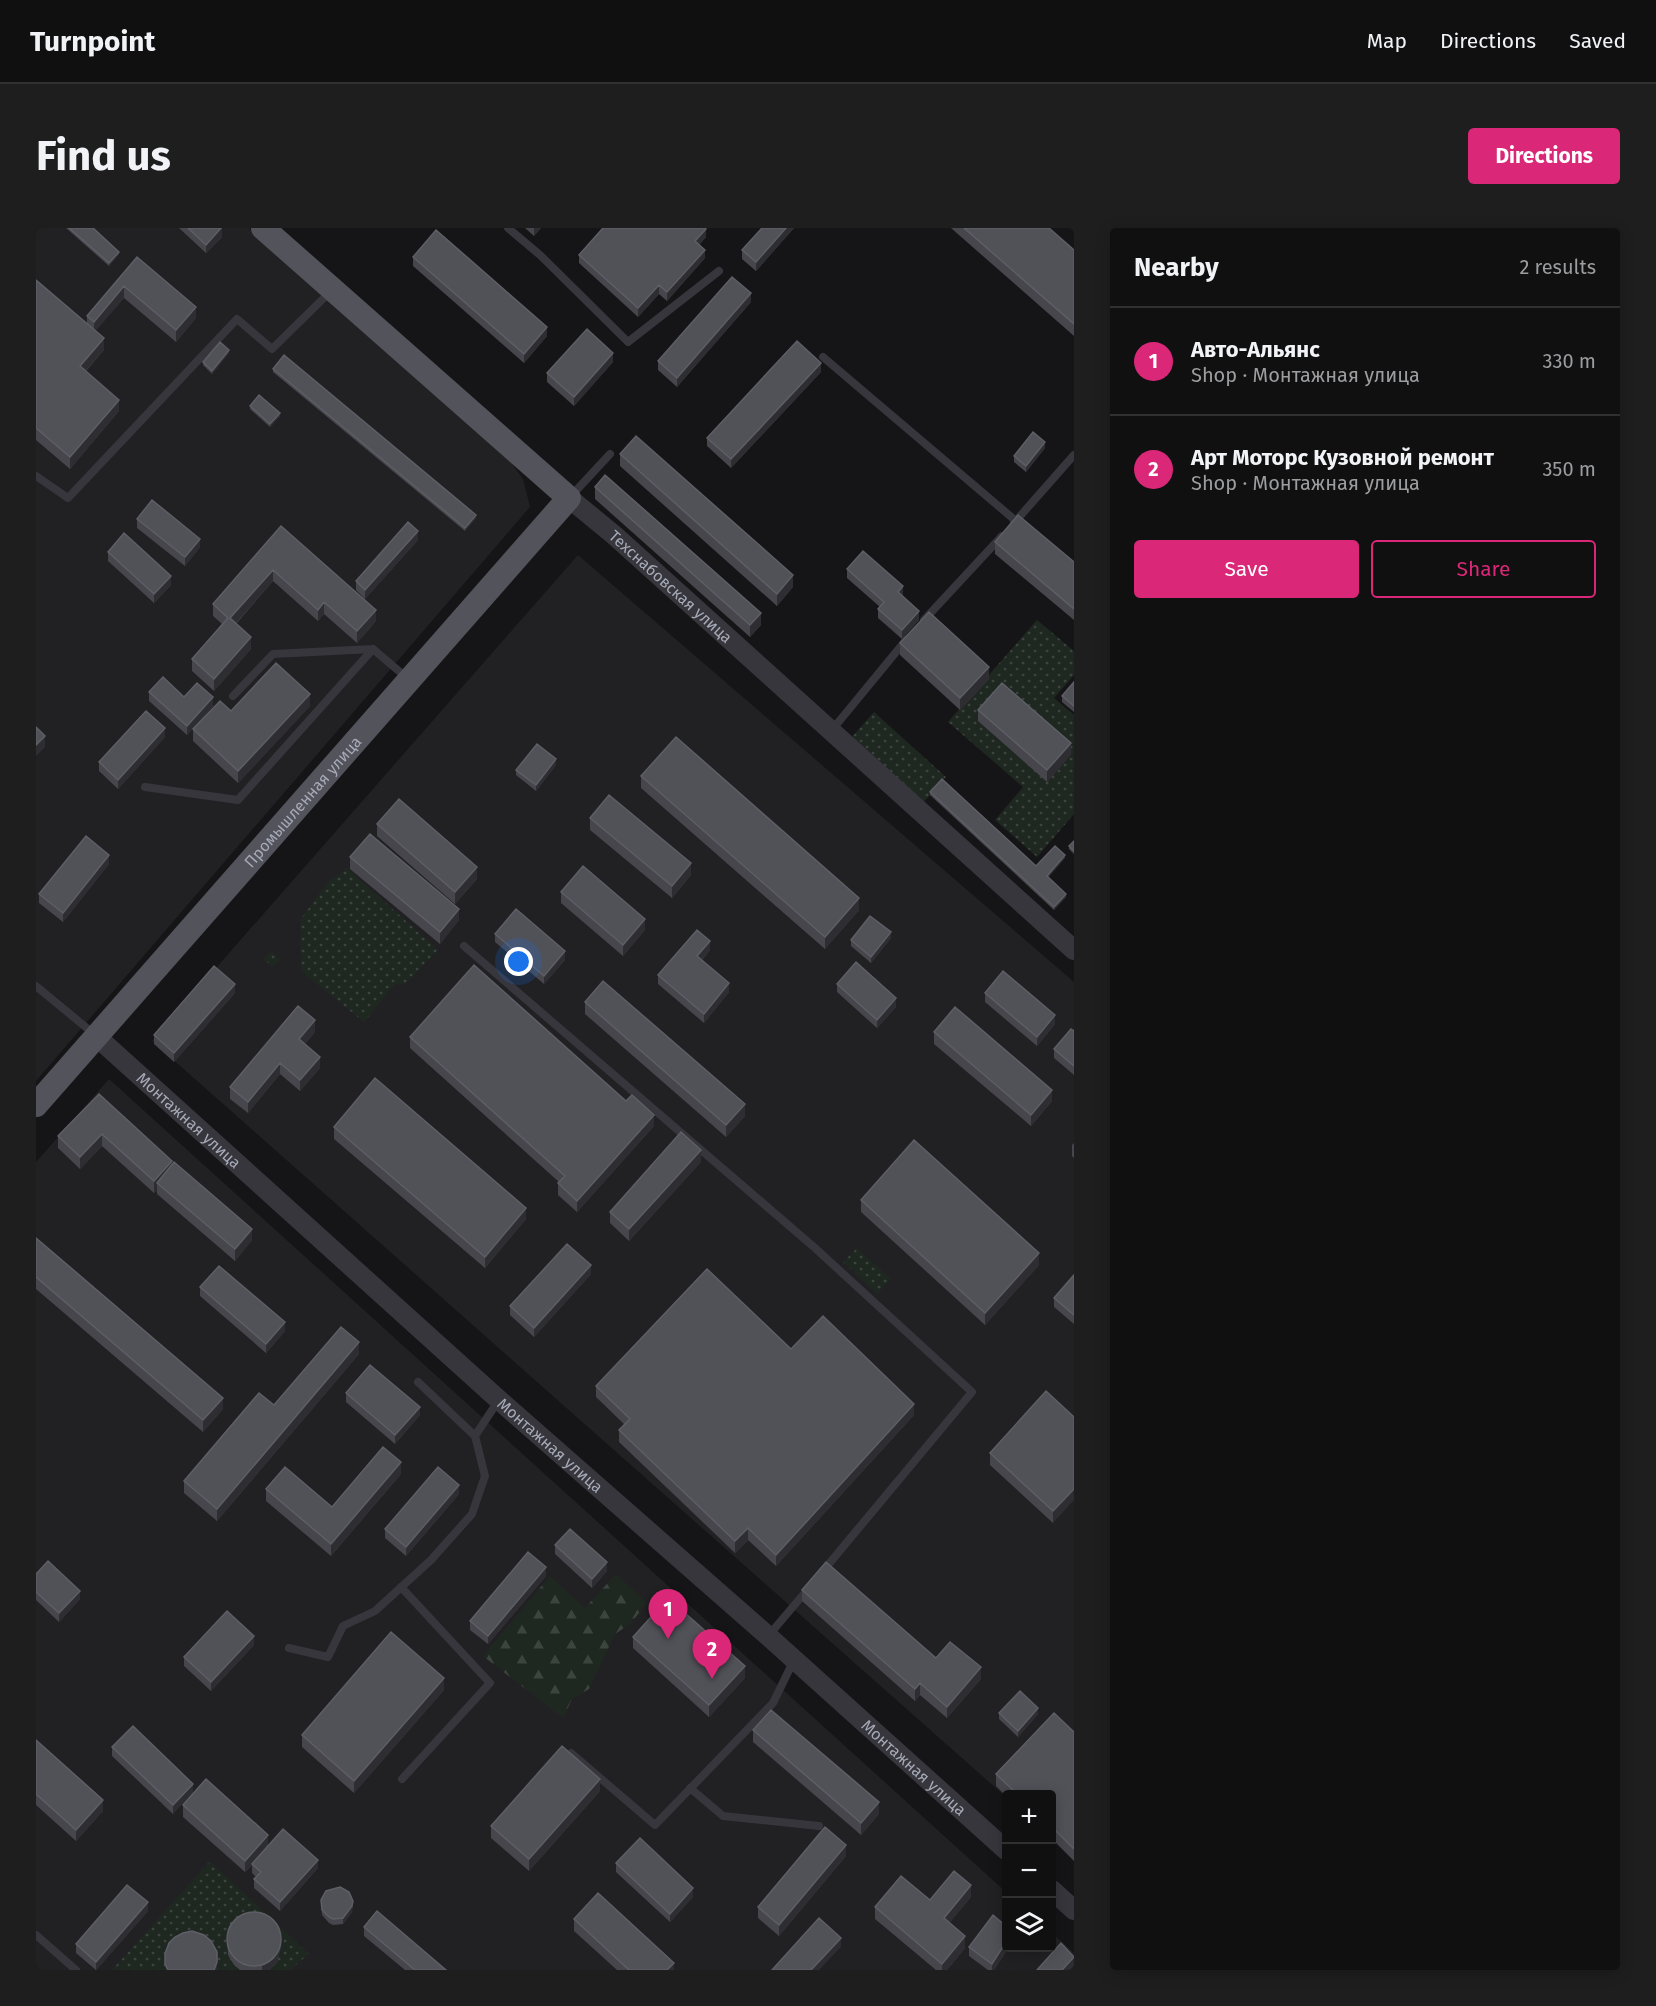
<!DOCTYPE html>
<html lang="en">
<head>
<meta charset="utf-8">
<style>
	:root { --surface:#101011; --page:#1e1e1f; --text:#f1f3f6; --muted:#9c9d9f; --line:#303031; --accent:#db2777 }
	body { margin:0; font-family:"Fira Sans",sans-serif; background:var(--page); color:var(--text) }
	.controls { position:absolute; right:18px; bottom:18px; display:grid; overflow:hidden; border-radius:6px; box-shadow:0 3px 15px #0003 }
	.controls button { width:54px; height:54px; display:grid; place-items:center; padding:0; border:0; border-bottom:2px solid var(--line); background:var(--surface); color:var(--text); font:30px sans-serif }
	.you { position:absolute; left:483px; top:734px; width:21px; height:21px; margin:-15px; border:4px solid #fff; border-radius:50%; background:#1a73e8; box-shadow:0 0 0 9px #1a73e833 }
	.badge { display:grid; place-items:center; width:39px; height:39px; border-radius:50%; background:var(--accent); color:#fff; font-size:20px; font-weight:700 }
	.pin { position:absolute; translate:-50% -50px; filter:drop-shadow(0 2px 3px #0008) }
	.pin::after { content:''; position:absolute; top:32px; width:21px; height:18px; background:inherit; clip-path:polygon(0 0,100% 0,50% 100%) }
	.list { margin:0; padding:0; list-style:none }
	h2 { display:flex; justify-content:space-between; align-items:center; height:78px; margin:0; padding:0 24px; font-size:26px }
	h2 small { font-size:20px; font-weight:400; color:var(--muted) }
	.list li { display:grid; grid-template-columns:39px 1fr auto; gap:18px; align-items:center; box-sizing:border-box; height:108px; padding:0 24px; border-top:2px solid var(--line) }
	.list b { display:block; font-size:22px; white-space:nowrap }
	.list p { margin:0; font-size:20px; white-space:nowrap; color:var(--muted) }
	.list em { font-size:20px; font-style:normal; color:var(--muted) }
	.actions { display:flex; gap:12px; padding:18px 24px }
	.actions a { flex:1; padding:14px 0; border:2px solid var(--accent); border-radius:6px; text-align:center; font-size:21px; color:var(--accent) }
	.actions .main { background:var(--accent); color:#fff }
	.icon { flex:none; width:33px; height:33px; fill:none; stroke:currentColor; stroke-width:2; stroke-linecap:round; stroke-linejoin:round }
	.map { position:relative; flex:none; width:1038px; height:1742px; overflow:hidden; border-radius:6px }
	header { display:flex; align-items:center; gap:36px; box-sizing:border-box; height:84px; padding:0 30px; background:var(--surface); border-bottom:2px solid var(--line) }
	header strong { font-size:28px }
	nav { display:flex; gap:33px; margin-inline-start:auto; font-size:21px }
	.intro { display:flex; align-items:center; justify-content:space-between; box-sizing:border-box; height:144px; padding:0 36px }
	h1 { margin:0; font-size:42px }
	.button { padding:15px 27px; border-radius:6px; background:var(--accent); color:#fff; font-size:21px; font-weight:700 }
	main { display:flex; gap:36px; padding:0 36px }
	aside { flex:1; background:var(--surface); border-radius:6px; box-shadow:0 3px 15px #0003 }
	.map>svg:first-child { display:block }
	.built { fill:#212124 }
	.grass { fill:url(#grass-dots) }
	.forest { fill:url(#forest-firs) }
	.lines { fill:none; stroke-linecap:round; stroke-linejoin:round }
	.service { stroke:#36363c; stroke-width:8 }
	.tertiary { stroke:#36363c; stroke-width:20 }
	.primary { stroke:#52535b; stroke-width:24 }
	.wall { fill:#46464c }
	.shaded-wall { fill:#2e2e32 }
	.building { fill:#515158; stroke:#5e5f66; stroke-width:1.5 }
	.labels { text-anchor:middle; stroke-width:4.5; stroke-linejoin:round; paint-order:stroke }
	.street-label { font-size:16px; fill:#a6aab7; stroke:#101012 }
</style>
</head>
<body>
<header>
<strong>Turnpoint</strong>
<nav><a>Map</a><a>Directions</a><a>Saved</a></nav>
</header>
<div class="intro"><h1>Find us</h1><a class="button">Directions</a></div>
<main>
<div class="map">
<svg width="1038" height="1742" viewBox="0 0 1038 1742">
	<defs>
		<pattern id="grass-dots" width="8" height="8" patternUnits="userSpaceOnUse" patternTransform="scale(1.5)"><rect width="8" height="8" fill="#1f2721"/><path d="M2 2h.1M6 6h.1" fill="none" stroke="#3d443f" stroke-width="1.8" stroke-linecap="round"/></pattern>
		<pattern id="forest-firs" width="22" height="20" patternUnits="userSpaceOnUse" patternTransform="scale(1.5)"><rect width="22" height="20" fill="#1f2721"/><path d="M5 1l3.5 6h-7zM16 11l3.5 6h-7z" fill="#3d443f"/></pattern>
	</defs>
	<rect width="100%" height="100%" fill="#151517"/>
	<path class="built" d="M0,0H213L463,217L487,251L494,279L0,853Z
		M542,327L1038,754V1629L1016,1566H970V1569L116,813Z
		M73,851L970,1664V1720H1016V1705L1038,1725V1742H0V934Z"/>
	<path class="grass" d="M1001,392L1038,423V447L1018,470L1038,487V586L1001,629L959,592L987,559L912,494Z
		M838,484L910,549L885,577L813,512Z
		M311,640L402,722L368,757L359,756L328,794L265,743L264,692L292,654Z
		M235,723L244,731L237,739L227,731Z
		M821,1020L855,1051L841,1066L807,1034Z
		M174,1633L273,1726L254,1742H76Z"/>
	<path class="forest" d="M580,1346L611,1375L594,1396L579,1406L553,1461L536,1471L527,1490L447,1428L514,1348L549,1380Z"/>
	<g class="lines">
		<path class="service" d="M472,0L504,27L592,114L683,43
			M787,129L980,293
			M0,248L32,270L201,91L236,121L294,64
			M536,267L574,226
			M978,295L1038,227
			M888,392L966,308
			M197,468L237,426L337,421L371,450
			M796,502L870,412
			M109,559L202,572L337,421
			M428,718L779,1020L936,1164L787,1343
			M0,758L58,806
			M439,1208L462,1173
			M365,1359L454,1455L366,1551
			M733,1407L772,1361
			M253,1420L292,1429L307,1398L339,1383L395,1332L436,1286L449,1248L439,1208L382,1154
			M535,1525L619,1597L737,1475L757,1434
			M654,1560L687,1588L783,1598
			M0,1707L40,1742"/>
		<g class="tertiary">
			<path id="s1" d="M533,270L578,307L1038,722"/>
			<path id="s2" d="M61,809L463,1172L732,1408L970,1622"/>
			<path d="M1016,1662L1038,1682"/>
		</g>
		<path class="primary" id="s3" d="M0,877L533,270L227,0"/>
	</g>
	<path class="wall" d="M30,0H57L83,26L73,38Z
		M143,0H186V9L170,25Z
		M489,0H505L498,8Z
		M726,0H758L720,43L706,31V22Z
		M915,0H1013L1038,22V108Z
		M670,9L663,17L669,30L631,73L623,66L602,89L543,35V27Z
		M101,29L160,90L140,114L88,70L59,103L68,122L50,143L83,183L34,241L0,212V52L51,96V88Z
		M377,29L511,108L488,135L377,38Z
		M715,74L641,159L622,142V133Z
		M193,125L176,146L167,137V134Z
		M577,134L538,178L511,154V145Z
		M237,141L440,290L429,303L237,144Z
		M785,144L695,240L671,218V210Z
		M214,178L244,188L234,199L214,181Z
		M1009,220L990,244L978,234V228Z
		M584,226L757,359L741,378L584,238Z
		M559,259L725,397L714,409L559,271Z
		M101,291L164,319L149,338L101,300Z
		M245,298L340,393L321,415L288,386L282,393L237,353L200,396L215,421L178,463L156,443V431L186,396L177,388V376Z
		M382,312L329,371L320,362V353Z
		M959,314L1038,334V392L959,326Z
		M72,324L135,357L118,375L72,333Z
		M811,341L867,367L866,368L883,392L866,411L842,390V381L844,379L811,350Z
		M864,415L953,451L924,482L864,427Z
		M1038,454V484L1026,474V468Z
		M113,464L177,478L151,507L113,473Z
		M274,478L202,555L157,513V501L195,483Z
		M942,482L1035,526L1011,554L942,493Z
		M129,509L82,561L63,543V534Z
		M520,537L500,563L480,547V542Z
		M605,548L823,682L789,721L605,560Z
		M894,564L1000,638L1029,630L1012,649L1030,669L1018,682L894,567Z
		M554,590L655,647L636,670L554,602Z
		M341,596L441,651L419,676L341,608Z
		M1038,613V626L1033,621V618Z
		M314,629L423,692L404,716L314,641Z
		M73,636L27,694L3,675V666Z
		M525,664L609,702L587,728L525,675Z
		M459,706L529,732L508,756L459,714Z
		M855,710L835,735L815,718V712Z
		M674,722L666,732L693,764L668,795L622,756V747Z
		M801,756L860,779L841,800L801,764Z
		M199,765L138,834L118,816V807Z
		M949,765L1019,796L1001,818L949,774Z
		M549,774L709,888L690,909L549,786Z
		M1038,803V847L1018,830V821Z
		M279,804L269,816L284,840L264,863L244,846L212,885L194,871V859Z
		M898,804L1016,873L995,898L898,816Z
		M374,809L618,898L541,984L522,967V955L523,954L374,820Z
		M63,866L216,1012L199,1033L121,966V962L118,965L66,918L44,941L22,920V908Z
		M298,899L490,991L449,1040L298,911Z
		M1038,915V930L1036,928V917Z
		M665,934L593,1013L574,995V984Z
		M825,972L1003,1037L949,1097L825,984Z
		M0,1010L187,1181L167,1204L0,1061Z
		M555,1046L498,1109L474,1087V1078Z
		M1038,1047V1096L1018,1079V1070Z
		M164,1059L249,1103L230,1125L164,1068Z
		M755,1121L878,1187L740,1338L712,1312L699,1325L583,1214V1202L589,1197L560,1169V1158Z
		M323,1126L181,1293L148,1265V1253L238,1177Z
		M310,1165L384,1187L359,1216L310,1174Z
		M1038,1189L1017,1295L954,1237V1225Z
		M365,1246L295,1328L230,1273V1261L296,1279Z
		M423,1266L370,1328L349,1310V1301Z
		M519,1317L571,1343L556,1360L519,1326Z
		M0,1346L44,1371L23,1394L0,1372Z
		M510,1348L452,1416L434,1402V1393Z
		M766,1362L900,1430L945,1451L911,1490L884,1467L879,1473L766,1373Z
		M597,1409L709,1450L673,1489L597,1420Z
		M218,1417L175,1463L148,1438V1429Z
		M408,1462L318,1565L266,1519V1507Z
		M963,1485L1002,1486L982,1509L963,1491Z
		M717,1502L843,1586L825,1607L717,1514Z
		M1038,1504V1633L1016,1611V1566H970V1568L960,1558V1546Z
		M0,1512L67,1583L40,1613L0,1577Z
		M76,1519L157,1556L137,1586L76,1528Z
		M564,1563L493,1643L455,1610V1598Z
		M147,1577L232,1618L282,1640L244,1683L218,1660V1651L220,1649L216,1645V1637L209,1644L147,1589Z
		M810,1628L743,1708L722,1690V1679Z
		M580,1635L657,1669L634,1694L580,1644Z
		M935,1669L913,1695L929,1720L911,1742H900L839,1691V1679L894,1672Z
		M285,1672L317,1673L316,1684L307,1696L297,1697L293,1695L286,1687Z
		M112,1683L60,1742L40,1725V1716Z
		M538,1691L638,1742H581L538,1703Z
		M328,1699L410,1742H369L328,1708Z
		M191,1709L245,1718L241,1735L233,1742H204L198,1737L192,1727Z
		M933,1719H973L958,1742H952L933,1728Z"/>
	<path class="shaded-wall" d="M186,0V9L170,25V17Z
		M498,0H505L498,8Z
		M750,0H758L720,43V34Z
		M670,1V9L659,21V13Z
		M669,22V30L631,73V64Z
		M83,24V26L73,38V35Z
		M623,57V66L602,89V80Z
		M88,58V70L58,105V94Z
		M715,65V74L641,159V150Z
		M160,79V90L140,114V102Z
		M511,99V108L488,135V126Z
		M68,110V122L44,149V138Z
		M193,122V125L176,146V143Z
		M577,125V134L538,178V169Z
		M785,135V144L695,240V231Z
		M83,172V183L34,241V229Z
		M244,185V188L234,199V196Z
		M1009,214V220L990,244V238Z
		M440,287V290L429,303V300Z
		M382,303V312L329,371V362Z
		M164,311V319L149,338V329Z
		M237,342V353L194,402V390Z
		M757,347V359L741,378V366Z
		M135,348V357L118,375V366Z
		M867,358V367L862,373V364Z
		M288,374V386L282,393V382Z
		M340,382V393L321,415V403Z
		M883,383V392L866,411V402Z
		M725,385V397L714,409V397Z
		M215,409V421L178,463V451Z
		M953,439V451L924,482V470Z
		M274,466V478L202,555V543Z
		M177,469V478L151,507V498Z
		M129,500V509L82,561V552Z
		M9,508V519L0,528V517Z
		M1035,515V526L1011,554V542Z
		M520,531V537L500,563V557Z
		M73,627V636L27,694V685Z
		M1029,627V630L1011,651V648Z
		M655,635V647L636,670V658Z
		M441,639V651L419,676V664Z
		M1030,666V669L1018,682V679Z
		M823,670V682L789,721V709Z
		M423,681V692L404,716V704Z
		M609,691V702L587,728V717Z
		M855,704V710L835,735V729Z
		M674,713V722L661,737V728Z
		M529,723V732L508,756V748Z
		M693,755V764L668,795V786Z
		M199,756V765L138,834V825Z
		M860,770V779L841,800V792Z
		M1019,787V796L1001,818V809Z
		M279,792V804L263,823V811Z
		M284,829V840L264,863V852Z
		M244,835V846L212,885V874Z
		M1016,862V873L995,898V887Z
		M709,876V888L690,909V897Z
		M618,887V898L541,984V973Z
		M66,906V918L44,941V929Z
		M665,922V934L593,1013V1001Z
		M136,933V945L121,955V962L118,965V953Z
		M490,980V991L449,1040V1029Z
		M216,1001V1012L199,1033V1021Z
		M1003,1025V1037L949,1097V1085Z
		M555,1037V1046L498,1109V1100Z
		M249,1094V1103L230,1125V1116Z
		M323,1114V1126L181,1293V1281Z
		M187,1170V1181L167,1204V1192Z
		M878,1176V1187L740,1338V1327Z
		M384,1179V1187L359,1216V1207Z
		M365,1234V1246L295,1328V1316Z
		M423,1257V1266L370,1328V1319Z
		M1038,1261V1272L1017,1295V1283Z
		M712,1300V1312L699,1325V1313Z
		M571,1334V1343L556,1360V1351Z
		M510,1339V1348L452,1416V1408Z
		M44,1363V1371L23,1394V1385Z
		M218,1408V1417L175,1463V1454Z
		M709,1438V1450L673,1489V1477Z
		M945,1439V1451L911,1490V1479Z
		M408,1450V1462L318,1565V1553Z
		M884,1455V1467L879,1473V1461Z
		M1002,1480V1486L982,1509V1503Z
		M564,1551V1563L493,1643V1631Z
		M157,1556V1565L137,1586V1577Z
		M67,1572V1583L40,1613V1602Z
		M843,1574V1586L825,1607V1595Z
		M232,1607V1619L209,1644V1633Z
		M810,1617V1628L743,1708V1697Z
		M282,1632V1640L244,1683V1674Z
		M935,1657V1669L908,1702V1690Z
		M657,1660V1669L634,1694V1686Z
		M112,1674V1683L60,1742V1734Z
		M316,1678V1684L307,1696V1690Z
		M929,1708V1720L911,1742H906V1736Z
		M245,1710V1718L241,1735L233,1742H226V1737Z
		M805,1710V1719L783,1742H775Z
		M970,1714V1719H973L958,1742H956V1736Z
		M1038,1729V1738L1034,1742H1026Z
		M181,1734V1742H178Z
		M638,1735V1742H631Z"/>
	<path class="building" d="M33,0H57L83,24L73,35Z
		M152,0H185L170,17Z
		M567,0H669L670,1L659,13L669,22L631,64L623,57L602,80L543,27Z
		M726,0H750L720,34L706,22Z
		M928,0H1013L1038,22V96Z
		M400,2L511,99L488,126L377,29Z
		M101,29L160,79L140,102L88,58L58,94L51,88Z
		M696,49L715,65L641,150L622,133Z
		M0,52L68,110L44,138L83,172L34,229L0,200Z
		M551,101L577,125L538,169L511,145Z
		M761,113L785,135L695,231L671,210Z
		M184,114L193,122L176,143L167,134Z
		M248,127L440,287L429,300L237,141Z
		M223,167L244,185L234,196L214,178Z
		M997,204L1009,214L990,238L978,228Z
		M600,208L757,347L741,366L584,226Z
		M569,247L725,385L714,397L559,259Z
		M116,272L164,311L149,329L101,291Z
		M982,287L1038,334V381L959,314Z
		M372,294L382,303L329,362L320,353Z
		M245,298L340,382L321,403L288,374L282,382L237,342L194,390L215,409L178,451L156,431L192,390L177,376Z
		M88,305L135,348L118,366L72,324Z
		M827,323L867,358L862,364L883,383L866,402L842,381L848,374L811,341Z
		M893,384L953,439L924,470L864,415Z
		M240,435L274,466L202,543L157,501L184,473L195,483Z
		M127,449L148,469L161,455L177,469L151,498L113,464Z
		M1038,454V478L1026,468Z
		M966,455L1035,515L1011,542L942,482Z
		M110,483L129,500L82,552L63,534Z
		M0,499L9,508L0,517Z
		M640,509L823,670L789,709L605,548Z
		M501,516L520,531L500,557L480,542Z
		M906,551L1000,638L1019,618L1029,627L1011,648L1030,666L1018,679L894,564Z
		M573,567L655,635L636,658L554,590Z
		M363,571L441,639L419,664L341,596Z
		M334,606L423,681L404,704L314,629Z
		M50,608L73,627L27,685L3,666Z
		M1038,613V623L1033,618Z
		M547,638L609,691L587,717L525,664Z
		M480,681L529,723L508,748L459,706Z
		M834,688L855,704L835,729L815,712Z
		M661,702L674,713L661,728L693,755L668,786L622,747Z
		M820,734L860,770L841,792L801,756Z
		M438,737L590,873L596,867L618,887L541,973L522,955L529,948L374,809Z
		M178,738L199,756L138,825L118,807Z
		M967,743L1019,787L1001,809L949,765Z
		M567,753L709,876L690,897L549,774Z
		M262,778L279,792L263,811L284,829L264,852L244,835L212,874L194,859Z
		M919,779L1016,862L995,887L898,804Z
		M1035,801L1038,803V838L1018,821Z
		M339,850L490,980L449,1029L298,899Z
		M63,866L136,933L118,953L66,906L44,929L22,908Z
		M645,904L665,922L593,1001L574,984Z
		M878,912L1003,1025L949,1085L825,972Z
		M138,934L216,1001L199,1021L121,955Z
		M0,1010L187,1170L167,1192L0,1049Z
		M531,1016L555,1037L498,1100L474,1078Z
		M183,1038L249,1094L230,1116L164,1059Z
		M671,1041L755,1121L787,1088L878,1176L740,1327L712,1300L699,1313L583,1202L594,1191L560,1158Z
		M1038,1047V1087L1018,1070Z
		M305,1099L323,1114L181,1281L148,1253L223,1165L238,1177Z
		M334,1137L384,1179L359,1207L310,1165Z
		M1010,1163L1038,1189V1261L1017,1283L954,1225Z
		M347,1219L365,1234L295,1316L230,1261L249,1239L296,1279Z
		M402,1239L423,1257L370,1319L349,1301Z
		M534,1301L571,1334L556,1351L519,1317Z
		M492,1324L510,1339L452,1408L434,1393Z
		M12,1333L44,1363L23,1385L0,1364V1346Z
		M790,1334L900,1430L914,1414L945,1439L911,1479L884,1455L879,1461L766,1362Z
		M632,1370L709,1438L673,1477L597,1409Z
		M191,1383L218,1408L175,1454L148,1429Z
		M355,1404L408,1450L318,1553L266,1507Z
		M984,1463L1002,1480L982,1503L963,1485Z
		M735,1482L843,1574L825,1595L717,1502Z
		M1018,1485L1038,1504V1621L1016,1599V1566H981L960,1546Z
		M97,1498L157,1556L137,1577L76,1519Z
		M0,1512L67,1572L40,1602L0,1566Z
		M526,1518L564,1551L493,1631L455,1598Z
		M170,1551L232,1607L209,1633L147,1577Z
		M789,1599L810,1617L743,1697L722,1679Z
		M247,1601L282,1632L244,1674L218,1651L225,1644L216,1636Z
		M604,1610L657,1660L634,1686L580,1635Z
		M918,1643L935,1657L908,1690L929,1708L906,1736L839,1679L865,1648L894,1672Z
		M91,1657L112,1674L60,1734L40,1716Z
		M304,1659L313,1664L317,1673L316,1678L307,1690L297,1691L293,1689L286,1682L285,1672L290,1663Z
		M562,1665L638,1735L631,1742H593L538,1691Z
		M341,1683L410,1742H379L328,1699Z
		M191 1711a27 27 0 1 1 54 0a27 27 0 1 1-54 0Z
		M957,1687L970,1698V1714L956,1736L933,1719Z
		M783,1690L805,1710L775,1742H736Z
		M156,1703L168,1707L175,1713L181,1724V1734L178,1742H132L129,1736V1726L133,1715L139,1709L147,1705Z
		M1025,1715L1038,1729L1026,1742H1001Z"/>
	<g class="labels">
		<g class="street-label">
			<text dy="6" stroke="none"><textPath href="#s1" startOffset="135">Техснабовская улица</textPath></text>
			<text dy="6" stroke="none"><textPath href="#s3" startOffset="404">Промышленная улица</textPath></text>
			<text dy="6" stroke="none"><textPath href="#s2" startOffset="124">Монтажная улица</textPath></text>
			<text dy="6" stroke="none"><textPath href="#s2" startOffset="610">Монтажная улица</textPath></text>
			<text dy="6" stroke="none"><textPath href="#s2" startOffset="1096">Монтажная улица</textPath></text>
		</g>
	</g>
</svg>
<div class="controls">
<button>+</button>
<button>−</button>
<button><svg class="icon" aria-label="layers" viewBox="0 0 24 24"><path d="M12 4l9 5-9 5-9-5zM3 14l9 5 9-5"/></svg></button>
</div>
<div class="you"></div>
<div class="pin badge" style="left:632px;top:1411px">1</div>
<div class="pin badge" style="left:676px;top:1451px">2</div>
</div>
<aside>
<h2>Nearby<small>2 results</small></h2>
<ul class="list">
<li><span class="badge">1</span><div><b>Авто-Альянс</b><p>Shop · Монтажная улица</p></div><em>330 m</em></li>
<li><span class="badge">2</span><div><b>Арт Моторс Кузовной ремонт</b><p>Shop · Монтажная улица</p></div><em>350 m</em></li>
</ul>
<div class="actions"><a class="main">Save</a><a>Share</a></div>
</aside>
</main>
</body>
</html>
